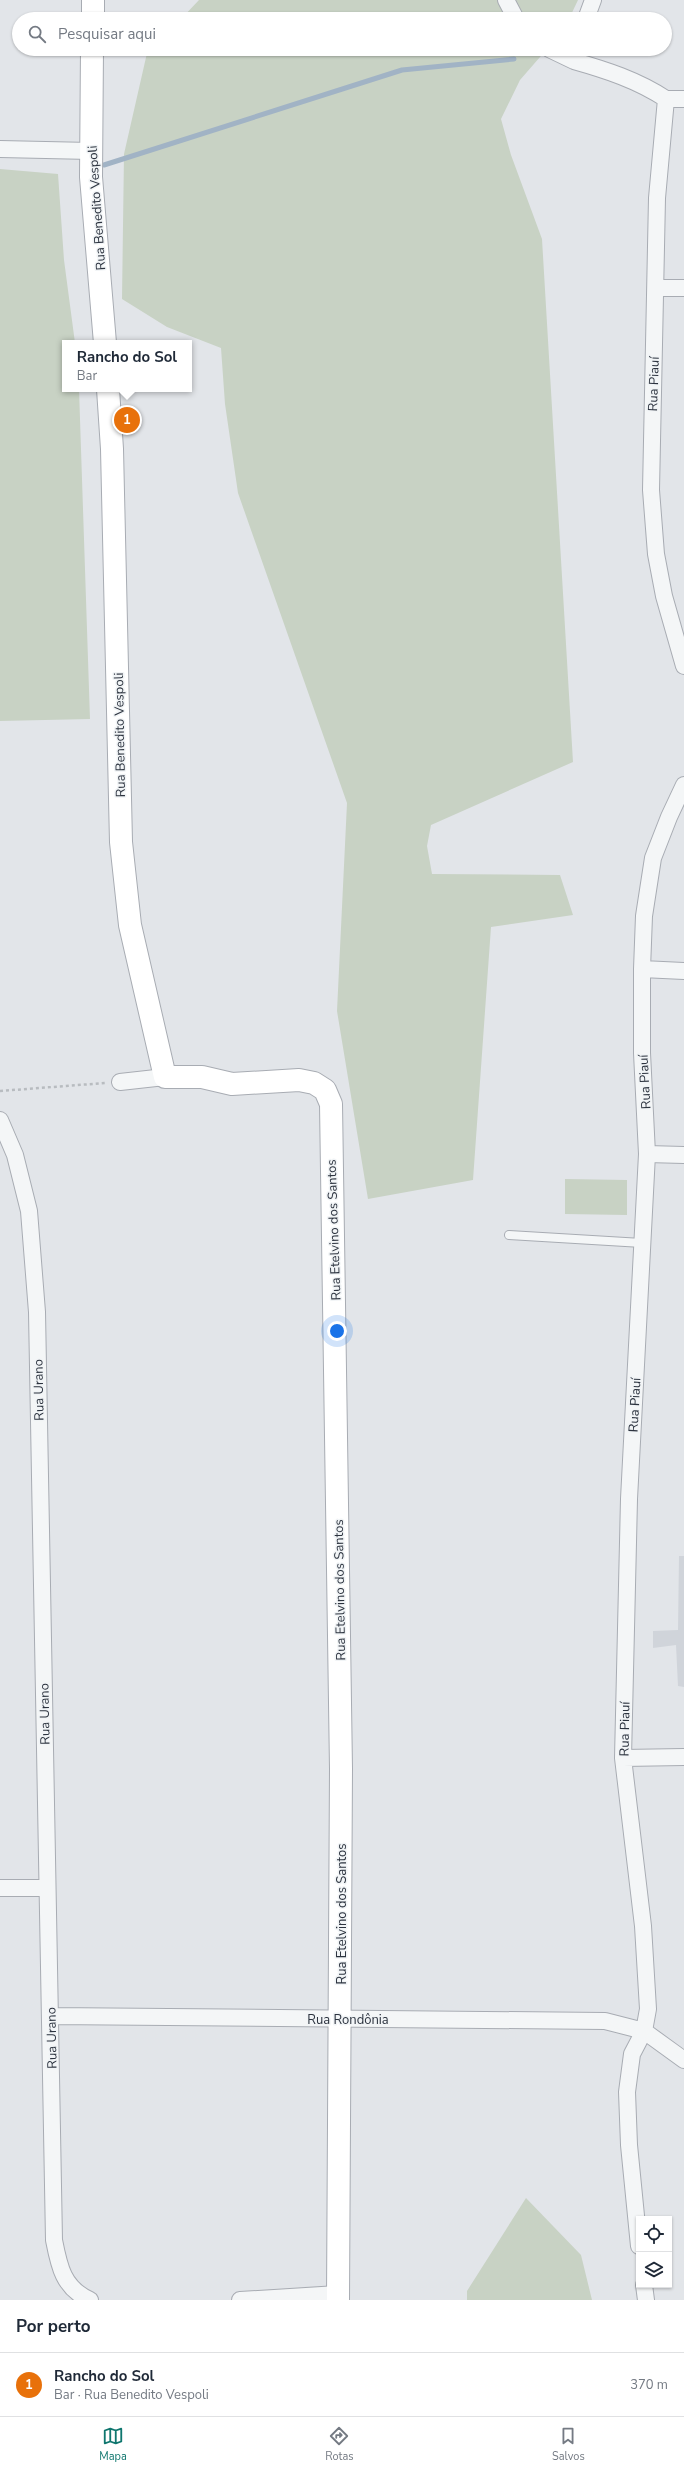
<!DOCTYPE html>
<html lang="pt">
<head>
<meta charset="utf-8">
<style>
	:root { --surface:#fff; --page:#f6f6f7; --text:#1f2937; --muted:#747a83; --line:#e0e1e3; --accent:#0f766e }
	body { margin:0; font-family:"Nunito Sans",sans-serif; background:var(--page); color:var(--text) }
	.controls { position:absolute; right:12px; bottom:12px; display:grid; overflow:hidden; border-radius:0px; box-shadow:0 1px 3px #0004 }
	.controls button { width:36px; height:36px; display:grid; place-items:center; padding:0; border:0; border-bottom:1px solid var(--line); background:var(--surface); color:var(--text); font:20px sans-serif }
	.you { position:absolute; left:337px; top:1331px; width:14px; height:14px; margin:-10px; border:3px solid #fff; border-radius:50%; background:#1a73e8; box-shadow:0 0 0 6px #1a73e833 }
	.badge { display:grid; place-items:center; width:26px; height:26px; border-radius:50%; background:var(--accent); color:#fff; font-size:13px; font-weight:700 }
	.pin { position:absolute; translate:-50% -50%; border:2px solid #fff; box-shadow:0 1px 4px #0006 }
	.popup { position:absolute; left:62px; top:340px; width:130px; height:52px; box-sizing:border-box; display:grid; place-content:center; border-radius:0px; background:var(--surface); filter:drop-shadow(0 1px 3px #0005); font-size:13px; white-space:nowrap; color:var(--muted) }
	.popup b { font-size:15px; color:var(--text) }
	.popup::after { content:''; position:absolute; left:50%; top:100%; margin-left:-8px; border:8px solid transparent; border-top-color:var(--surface) }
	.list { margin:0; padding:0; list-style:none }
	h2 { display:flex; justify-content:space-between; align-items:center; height:52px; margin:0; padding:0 16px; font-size:17px }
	h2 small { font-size:13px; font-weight:400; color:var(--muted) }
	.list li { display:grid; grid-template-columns:26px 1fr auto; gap:12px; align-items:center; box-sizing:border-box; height:64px; padding:0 16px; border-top:1px solid var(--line) }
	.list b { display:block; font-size:15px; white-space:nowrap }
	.list p { margin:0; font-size:13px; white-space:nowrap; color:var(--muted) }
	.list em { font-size:13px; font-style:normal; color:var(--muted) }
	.icon { flex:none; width:22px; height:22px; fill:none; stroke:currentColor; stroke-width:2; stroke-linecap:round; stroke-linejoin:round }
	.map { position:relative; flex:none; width:684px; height:2300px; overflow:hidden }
	.search { position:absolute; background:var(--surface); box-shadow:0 1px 3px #0004; left:12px; right:12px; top:12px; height:44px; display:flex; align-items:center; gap:10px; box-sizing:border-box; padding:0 14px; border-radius:22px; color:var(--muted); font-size:15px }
	.sheet { height:116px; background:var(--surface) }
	nav { display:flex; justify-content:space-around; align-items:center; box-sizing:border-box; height:56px; border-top:1px solid var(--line); background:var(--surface); font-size:11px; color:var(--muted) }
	nav a { display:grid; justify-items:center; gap:2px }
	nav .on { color:var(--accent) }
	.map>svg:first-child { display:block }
	.built { fill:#d0d4da }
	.green { fill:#c8d2c4 }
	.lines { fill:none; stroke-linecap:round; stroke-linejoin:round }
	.stream { stroke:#a1b3c5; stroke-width:5 }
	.lane-casing { stroke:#a8acb3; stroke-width:10 }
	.street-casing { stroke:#a8acb3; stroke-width:18 }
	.secondary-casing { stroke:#a8acb3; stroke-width:24 }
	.path { stroke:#b8bcc0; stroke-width:2.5; stroke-dasharray:3 3; stroke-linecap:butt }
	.lane { stroke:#f4f6f7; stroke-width:8 }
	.street { stroke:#f4f6f7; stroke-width:16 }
	.secondary { stroke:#fff; stroke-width:22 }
	.labels { text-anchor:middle; stroke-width:3; stroke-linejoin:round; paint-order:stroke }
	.street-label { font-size:13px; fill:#2c333f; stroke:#f1f4f6 }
</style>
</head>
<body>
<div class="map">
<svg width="684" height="2300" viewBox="0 0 684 2300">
	<rect width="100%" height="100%" fill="#e2e5e9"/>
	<path class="built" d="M679,1556H684V1687L678,1686L676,1645L653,1648V1631L678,1630Z"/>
	<path class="green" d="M199,0H578L569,19H181Z
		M152,49H547L520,80L501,119L511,155L542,239L573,762L431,825L427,846L432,874L560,875L573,915L491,927L473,1180L368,1199L337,1011L347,803L238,493L225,404L221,348L167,327L122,299L124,154L147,53Z
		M0,169L58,174L64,260L75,343H65V389H79L90,719L0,721Z
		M565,1179L627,1180V1215L565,1214Z
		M526,2198L581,2255L592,2300H467V2291Z"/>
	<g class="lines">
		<path class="stream" d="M104,165L402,70L514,59"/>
		<g class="lane-casing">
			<path id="lane" d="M509,1235L642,1243"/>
		</g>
		<g class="street-casing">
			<path id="street" d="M506,0L516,19
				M586,19L593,0
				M549,49L574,61
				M576,49L574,61C606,70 637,80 666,99
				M666,99L657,198L651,490L656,554L664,596L684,666
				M666,99H684
				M0,149L91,151
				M656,288H684
				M642,969L684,971
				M120,1082L165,1077
				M0,1120L15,1155L29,1211L37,1312L54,2240C59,2266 63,2288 90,2300
				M647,1154L684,1155
				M623,1758L684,1757
				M0,1888H47
				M51,2016L605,2021L644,2031L684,2060
				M639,2246L629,2145L627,2092L632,2054L644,2031L648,2009L643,1926L623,1758L629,1499L647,1154L642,1053V969L644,916L653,858L669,817L684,785
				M644,2285L646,2300
				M240,2300L338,2294"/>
		</g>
		<g class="secondary-casing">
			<path id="secondary" d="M93,19V0
				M92,49L91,177L105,343
				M108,389L112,449L121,842L130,925L165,1077H202L232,1084L299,1080L314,1083L325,1090L331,1104L341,1769L338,2300"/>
		</g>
		<path class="path" d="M0,1091L105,1083"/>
		<use href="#lane" class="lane"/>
		<use href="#street" class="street"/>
		<use href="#secondary" class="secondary"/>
	</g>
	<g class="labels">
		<g class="street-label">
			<text transform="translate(96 208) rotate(-94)" y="5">Rua Benedito Vespoli</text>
			<text transform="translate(653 384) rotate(-88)" y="5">Rua Piauí</text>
			<text transform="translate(119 735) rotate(-91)" y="5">Rua Benedito Vespoli</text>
			<text transform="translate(644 1082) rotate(-93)" y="5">Rua Piauí</text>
			<text transform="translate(333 1230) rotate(-92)" y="5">Rua Etelvino dos Santos</text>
			<text transform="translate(38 1390) rotate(-91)" y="5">Rua Urano</text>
			<text transform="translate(634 1405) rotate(-87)" y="5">Rua Piauí</text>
			<text transform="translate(339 1590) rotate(-91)" y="5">Rua Etelvino dos Santos</text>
			<text transform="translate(44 1714) rotate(-91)" y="5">Rua Urano</text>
			<text transform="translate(624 1729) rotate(-89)" y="5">Rua Piauí</text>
			<text transform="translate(341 1914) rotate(-90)" y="5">Rua Etelvino dos Santos</text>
			<text x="348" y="2024">Rua Rondônia</text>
			<text transform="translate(51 2038) rotate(-91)" y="5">Rua Urano</text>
		</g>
	</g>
</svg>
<div class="controls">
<button><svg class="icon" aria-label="locate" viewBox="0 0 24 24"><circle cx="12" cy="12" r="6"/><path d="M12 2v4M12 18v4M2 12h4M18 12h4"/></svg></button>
<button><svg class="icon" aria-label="layers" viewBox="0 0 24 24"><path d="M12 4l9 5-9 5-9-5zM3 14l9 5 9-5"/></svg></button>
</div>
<div class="you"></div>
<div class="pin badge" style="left:127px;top:420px;background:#e8710a">1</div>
<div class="popup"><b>Rancho do Sol</b>Bar</div>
<div class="search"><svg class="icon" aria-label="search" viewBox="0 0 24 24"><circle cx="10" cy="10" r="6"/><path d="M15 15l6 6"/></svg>Pesquisar aqui</div>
</div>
<section class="sheet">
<h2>Por perto<small></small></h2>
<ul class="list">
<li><span class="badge" style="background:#e8710a">1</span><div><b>Rancho do Sol</b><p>Bar · Rua Benedito Vespoli</p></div><em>370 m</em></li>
</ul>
</section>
<nav>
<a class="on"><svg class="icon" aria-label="map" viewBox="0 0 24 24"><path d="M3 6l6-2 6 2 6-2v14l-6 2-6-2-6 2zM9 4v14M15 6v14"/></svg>Mapa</a>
<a><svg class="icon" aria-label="directions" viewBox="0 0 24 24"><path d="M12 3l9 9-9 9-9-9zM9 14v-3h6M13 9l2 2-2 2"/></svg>Rotas</a>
<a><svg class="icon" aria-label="saved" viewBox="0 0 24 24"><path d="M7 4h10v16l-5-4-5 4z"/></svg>Salvos</a>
</nav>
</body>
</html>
